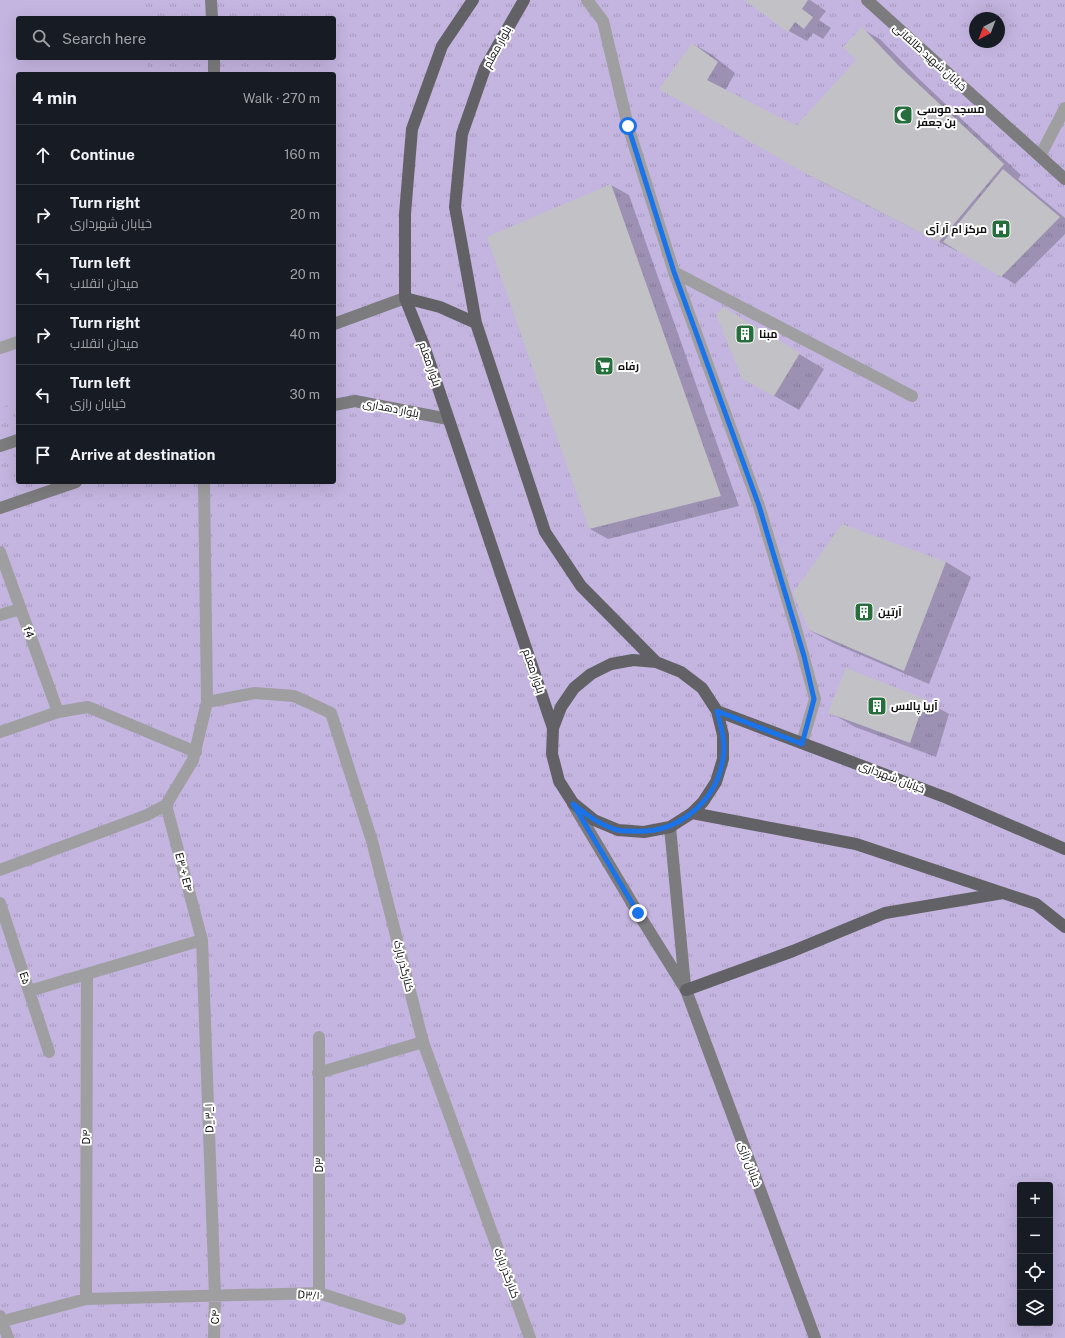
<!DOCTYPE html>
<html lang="en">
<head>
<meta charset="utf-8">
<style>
	:root { --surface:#171b24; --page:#20242c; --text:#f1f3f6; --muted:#9ea1a6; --line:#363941 }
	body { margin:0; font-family:"Public Sans",Cairo,sans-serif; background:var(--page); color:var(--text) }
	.controls { position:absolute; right:12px; bottom:12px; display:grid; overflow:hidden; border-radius:4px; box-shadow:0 4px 16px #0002 }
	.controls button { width:36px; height:36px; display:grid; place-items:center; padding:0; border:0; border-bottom:1px solid var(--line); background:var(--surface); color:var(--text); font:20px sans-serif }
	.compass { position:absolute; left:969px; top:12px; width:36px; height:36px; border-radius:50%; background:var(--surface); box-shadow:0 4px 16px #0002; rotate:222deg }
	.stop { position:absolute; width:12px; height:12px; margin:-9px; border:3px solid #1a73e8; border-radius:50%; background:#fff }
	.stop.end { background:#1a73e8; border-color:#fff; box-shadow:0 1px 4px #0008 }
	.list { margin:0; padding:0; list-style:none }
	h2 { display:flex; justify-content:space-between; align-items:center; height:52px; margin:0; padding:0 16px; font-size:17px }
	h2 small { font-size:13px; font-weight:400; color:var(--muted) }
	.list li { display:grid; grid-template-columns:26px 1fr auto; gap:12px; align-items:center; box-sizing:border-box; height:60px; padding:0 16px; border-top:1px solid var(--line) }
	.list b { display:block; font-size:15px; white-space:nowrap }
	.list p { margin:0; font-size:13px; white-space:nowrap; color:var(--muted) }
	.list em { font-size:13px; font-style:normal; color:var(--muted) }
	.icon { flex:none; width:22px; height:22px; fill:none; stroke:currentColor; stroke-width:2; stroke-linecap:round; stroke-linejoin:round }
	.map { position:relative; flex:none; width:1065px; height:1338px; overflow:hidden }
	.search { position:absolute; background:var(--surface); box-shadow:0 4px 16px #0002; left:16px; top:16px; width:320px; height:44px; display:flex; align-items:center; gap:10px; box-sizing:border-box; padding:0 14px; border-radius:4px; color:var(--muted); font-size:15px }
	.panel { position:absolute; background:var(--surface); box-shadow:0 4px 16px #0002; left:16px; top:72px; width:320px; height:412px; border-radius:4px }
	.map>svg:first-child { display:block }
	.grass { fill:url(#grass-tufts); fill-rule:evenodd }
	.garden { fill:#c4b5e0 }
	.shadow { fill:#0003 }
	.building { fill:#c2c1c6 }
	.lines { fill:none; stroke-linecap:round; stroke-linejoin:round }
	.street { stroke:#9f9fa1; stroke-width:12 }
	.secondary { stroke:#7c7b7e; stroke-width:12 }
	.primary { stroke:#626165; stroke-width:12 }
	.route { stroke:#1a73e8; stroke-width:5 }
	.labels { text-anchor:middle; stroke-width:4; stroke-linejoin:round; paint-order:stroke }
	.street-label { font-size:11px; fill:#0e0e0f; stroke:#fff }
	.poi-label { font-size:11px; font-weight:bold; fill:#0e0e0f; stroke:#fff; text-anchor:start }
</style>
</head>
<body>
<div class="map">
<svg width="1065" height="1338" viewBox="0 0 1065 1338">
	<defs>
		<pattern id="grass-tufts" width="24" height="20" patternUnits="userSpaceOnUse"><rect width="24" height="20" fill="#c4b5e0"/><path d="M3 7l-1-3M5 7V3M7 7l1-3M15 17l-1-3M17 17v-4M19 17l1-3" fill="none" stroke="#a79abf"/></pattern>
	</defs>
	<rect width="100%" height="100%" fill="#eae9ee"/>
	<path class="grass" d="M0,0H1065V1338H0ZM18,18H334V58H18ZM975,18H999V42H975ZM18,74H334V482H18ZM1020,1185H1050V1323H1020Z"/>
	<path class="garden" d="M0,0H142L143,18H18V58H146L148,74H18V402L0,408Z"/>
	<path class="shadow" d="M745,0H810L826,11L819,20L831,28L823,39L813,33L807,41L789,31Z
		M862,29L880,39L917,77L1021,175L1018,179L1065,218V234L1015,284L958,250L957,251L822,182L660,89L693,44L711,54L735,73L725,91L788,123L798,126L857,60Z
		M611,185L629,195L739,506L608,539L590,529Z
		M748,323L824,369L799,410L743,378Z
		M946,562L971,577L929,684L835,644L809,630Z
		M924,700L949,714L936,757L855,727L829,712Z"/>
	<path class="building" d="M744,0H808L802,9L813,17L804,29L795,22L788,32Z
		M862,27L899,66L1004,164L939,242L803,172L659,89L692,43L718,62L707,80L789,122L797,125L856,60L843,47Z
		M1003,169L1060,217L1001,277L943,242Z
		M611,184L721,496L589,529L487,237Z
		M723,307L800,353L774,396L742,379L716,314Z
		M842,524L946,562L904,671L809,630L793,593Z
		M846,668L925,699L910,743L828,713Z"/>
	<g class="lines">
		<path class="street" d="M587,0L603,21L628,126L674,272L759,506L797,632L815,699L802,743
			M1040,156L1065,108
			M674,272L912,396
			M0,348L18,342
			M0,552L58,712
			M0,615L20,609
			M207,702L255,693L294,696L331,713L372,841L423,1042L530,1338
			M0,732L58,712L88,707L196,752
			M166,805L202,940L215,1296L214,1338
			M0,870L147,815L166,805L193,760L207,702L204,482
			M0,903L49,1052
			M29,991L202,940
			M319,1037V1293
			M318,1073L423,1042
			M86,1299L87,974
			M0,1316L8,1338
			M0,1322L86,1299L319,1293L400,1319"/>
		<path class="secondary" d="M211,0L212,18
			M867,0L1065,179
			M214,58V74
			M334,324L405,298
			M334,405L355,401L448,419
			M0,446L18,440
			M0,508L76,482
			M573,804L638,913L686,990L815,1338
			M670,827L685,986"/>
		<path class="primary" d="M473,0L442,46L412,129L405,214V298L423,343L553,728
			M524,0L485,68L462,134L455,207L476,323L545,532L581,586L656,662L681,672L702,688L717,711L723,735V759L716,782L703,802L692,813L670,827L644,832L618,830L594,820L573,803L559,781L552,754L553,728L561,707L574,688L591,674L611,664L633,660L656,662
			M405,298L440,307L476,323
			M717,711L947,798L1065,849
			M692,813L856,844L1036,904L1065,927
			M686,990L793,951L885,913L1003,893"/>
	</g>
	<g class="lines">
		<path class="route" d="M628,126L674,272L759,506L804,656L814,699L802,744L717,711C721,727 726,742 723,759C716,803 676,835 632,831C627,831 622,831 617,830C600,825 587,815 573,804L638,913"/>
	</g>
	<defs>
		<g id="mosque-square" transform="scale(1)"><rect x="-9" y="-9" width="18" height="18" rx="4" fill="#266f3c" stroke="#fff"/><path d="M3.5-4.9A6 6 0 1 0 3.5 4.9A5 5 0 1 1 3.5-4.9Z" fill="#fff"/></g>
		<g id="hospital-square" transform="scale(1)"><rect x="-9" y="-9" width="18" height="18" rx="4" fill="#266f3c" stroke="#fff"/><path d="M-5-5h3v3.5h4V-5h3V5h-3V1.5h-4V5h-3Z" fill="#fff"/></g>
		<g id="building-square" transform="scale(1)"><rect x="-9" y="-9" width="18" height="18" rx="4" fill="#266f3c" stroke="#fff"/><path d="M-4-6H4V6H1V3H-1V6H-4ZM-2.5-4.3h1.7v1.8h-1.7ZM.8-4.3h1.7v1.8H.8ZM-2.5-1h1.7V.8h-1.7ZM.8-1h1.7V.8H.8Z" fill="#fff"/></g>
		<g id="supermarket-square" transform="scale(1)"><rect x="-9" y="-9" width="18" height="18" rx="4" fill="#266f3c" stroke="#fff"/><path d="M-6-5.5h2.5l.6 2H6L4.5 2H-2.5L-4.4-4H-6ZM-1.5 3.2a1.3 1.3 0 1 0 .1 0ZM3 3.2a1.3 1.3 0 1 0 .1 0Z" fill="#fff"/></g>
	</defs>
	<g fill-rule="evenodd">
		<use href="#mosque-square" x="903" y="115"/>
		<use href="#hospital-square" x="1001" y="229"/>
		<use href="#building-square" x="745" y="334"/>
		<use href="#supermarket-square" x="604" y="366"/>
		<use href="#building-square" x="864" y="612"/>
		<use href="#building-square" x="877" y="706"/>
	</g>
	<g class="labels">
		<g class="street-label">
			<text transform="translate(497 47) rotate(-61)" y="4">بلوار معلم</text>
			<text transform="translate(930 57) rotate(42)" y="4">خیابان شهيد طالقانی</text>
			<text transform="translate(430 364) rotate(71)" y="4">بلوار معلم</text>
			<text transform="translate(391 408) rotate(11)" y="4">بلوار دهداری</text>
			<text transform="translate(29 632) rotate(70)" y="4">f4</text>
			<text transform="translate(534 671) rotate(71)" y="4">بلوار معلم</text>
			<text transform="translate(892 777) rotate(21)" y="4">خیابان شهرداری</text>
			<text transform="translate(184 872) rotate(75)" y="4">E۳ + E۴</text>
			<text transform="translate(404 966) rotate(76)" y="4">کنارگذر پارک</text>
			<text transform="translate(25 978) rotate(72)" y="4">E۵</text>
			<text transform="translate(209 1118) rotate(-92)" y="4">D_۳_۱</text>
			<text transform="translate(86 1137) rotate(-90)" y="4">D۴</text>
			<text transform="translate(750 1164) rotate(70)" y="4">خیابان رازی</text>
			<text transform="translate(319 1165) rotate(-90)" y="4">D۳</text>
			<text transform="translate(507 1273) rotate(70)" y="4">کنارگذر پارک</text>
			<text transform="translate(310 1295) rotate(3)" y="4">D۳/۱۰</text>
			<text transform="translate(215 1317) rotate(-88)" y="4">C۴</text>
		</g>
		<g class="poi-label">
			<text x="917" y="113">مسجد موسی<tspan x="917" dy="13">بن جعفر</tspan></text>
			<text x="987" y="233" text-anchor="end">مرکز ام آر آی</text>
			<text x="759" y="338">مبنا</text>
			<text x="618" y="370">رفاه</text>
			<text x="878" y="616">آرتین</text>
			<text x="891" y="710">آریا پالاس</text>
		</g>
	</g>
</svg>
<div class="controls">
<button>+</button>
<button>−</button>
<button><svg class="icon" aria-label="locate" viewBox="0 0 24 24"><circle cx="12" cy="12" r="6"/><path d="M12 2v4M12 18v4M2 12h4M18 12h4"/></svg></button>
<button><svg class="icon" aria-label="layers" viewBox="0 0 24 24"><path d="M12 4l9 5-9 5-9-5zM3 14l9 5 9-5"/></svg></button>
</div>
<svg class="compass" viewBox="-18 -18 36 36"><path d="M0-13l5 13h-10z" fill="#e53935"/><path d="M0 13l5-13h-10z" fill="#9ea1a6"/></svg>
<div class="stop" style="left:628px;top:126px"></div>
<div class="stop end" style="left:638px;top:913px"></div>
<div class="search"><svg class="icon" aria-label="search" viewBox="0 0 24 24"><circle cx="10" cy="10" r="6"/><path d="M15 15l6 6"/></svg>Search here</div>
<section class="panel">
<h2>4 min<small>Walk · 270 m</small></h2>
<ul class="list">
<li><svg class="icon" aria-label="ahead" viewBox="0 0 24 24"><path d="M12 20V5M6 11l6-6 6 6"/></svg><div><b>Continue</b></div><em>160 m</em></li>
<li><svg class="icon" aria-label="right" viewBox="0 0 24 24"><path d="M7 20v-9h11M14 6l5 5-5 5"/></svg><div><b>Turn right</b><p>خیابان شهرداری</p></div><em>20 m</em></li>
<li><svg class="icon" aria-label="left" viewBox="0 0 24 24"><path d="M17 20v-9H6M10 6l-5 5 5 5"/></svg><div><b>Turn left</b><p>میدان انقلاب</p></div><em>20 m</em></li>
<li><svg class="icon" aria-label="right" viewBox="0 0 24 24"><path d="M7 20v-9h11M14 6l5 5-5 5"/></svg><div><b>Turn right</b><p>میدان انقلاب</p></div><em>40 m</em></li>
<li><svg class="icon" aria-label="left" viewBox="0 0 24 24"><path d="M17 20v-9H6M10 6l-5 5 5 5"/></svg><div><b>Turn left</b><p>خیابان رازی</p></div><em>30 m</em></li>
<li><svg class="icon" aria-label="arrive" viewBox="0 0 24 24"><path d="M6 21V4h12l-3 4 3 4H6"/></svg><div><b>Arrive at destination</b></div></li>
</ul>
</section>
</div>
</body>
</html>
